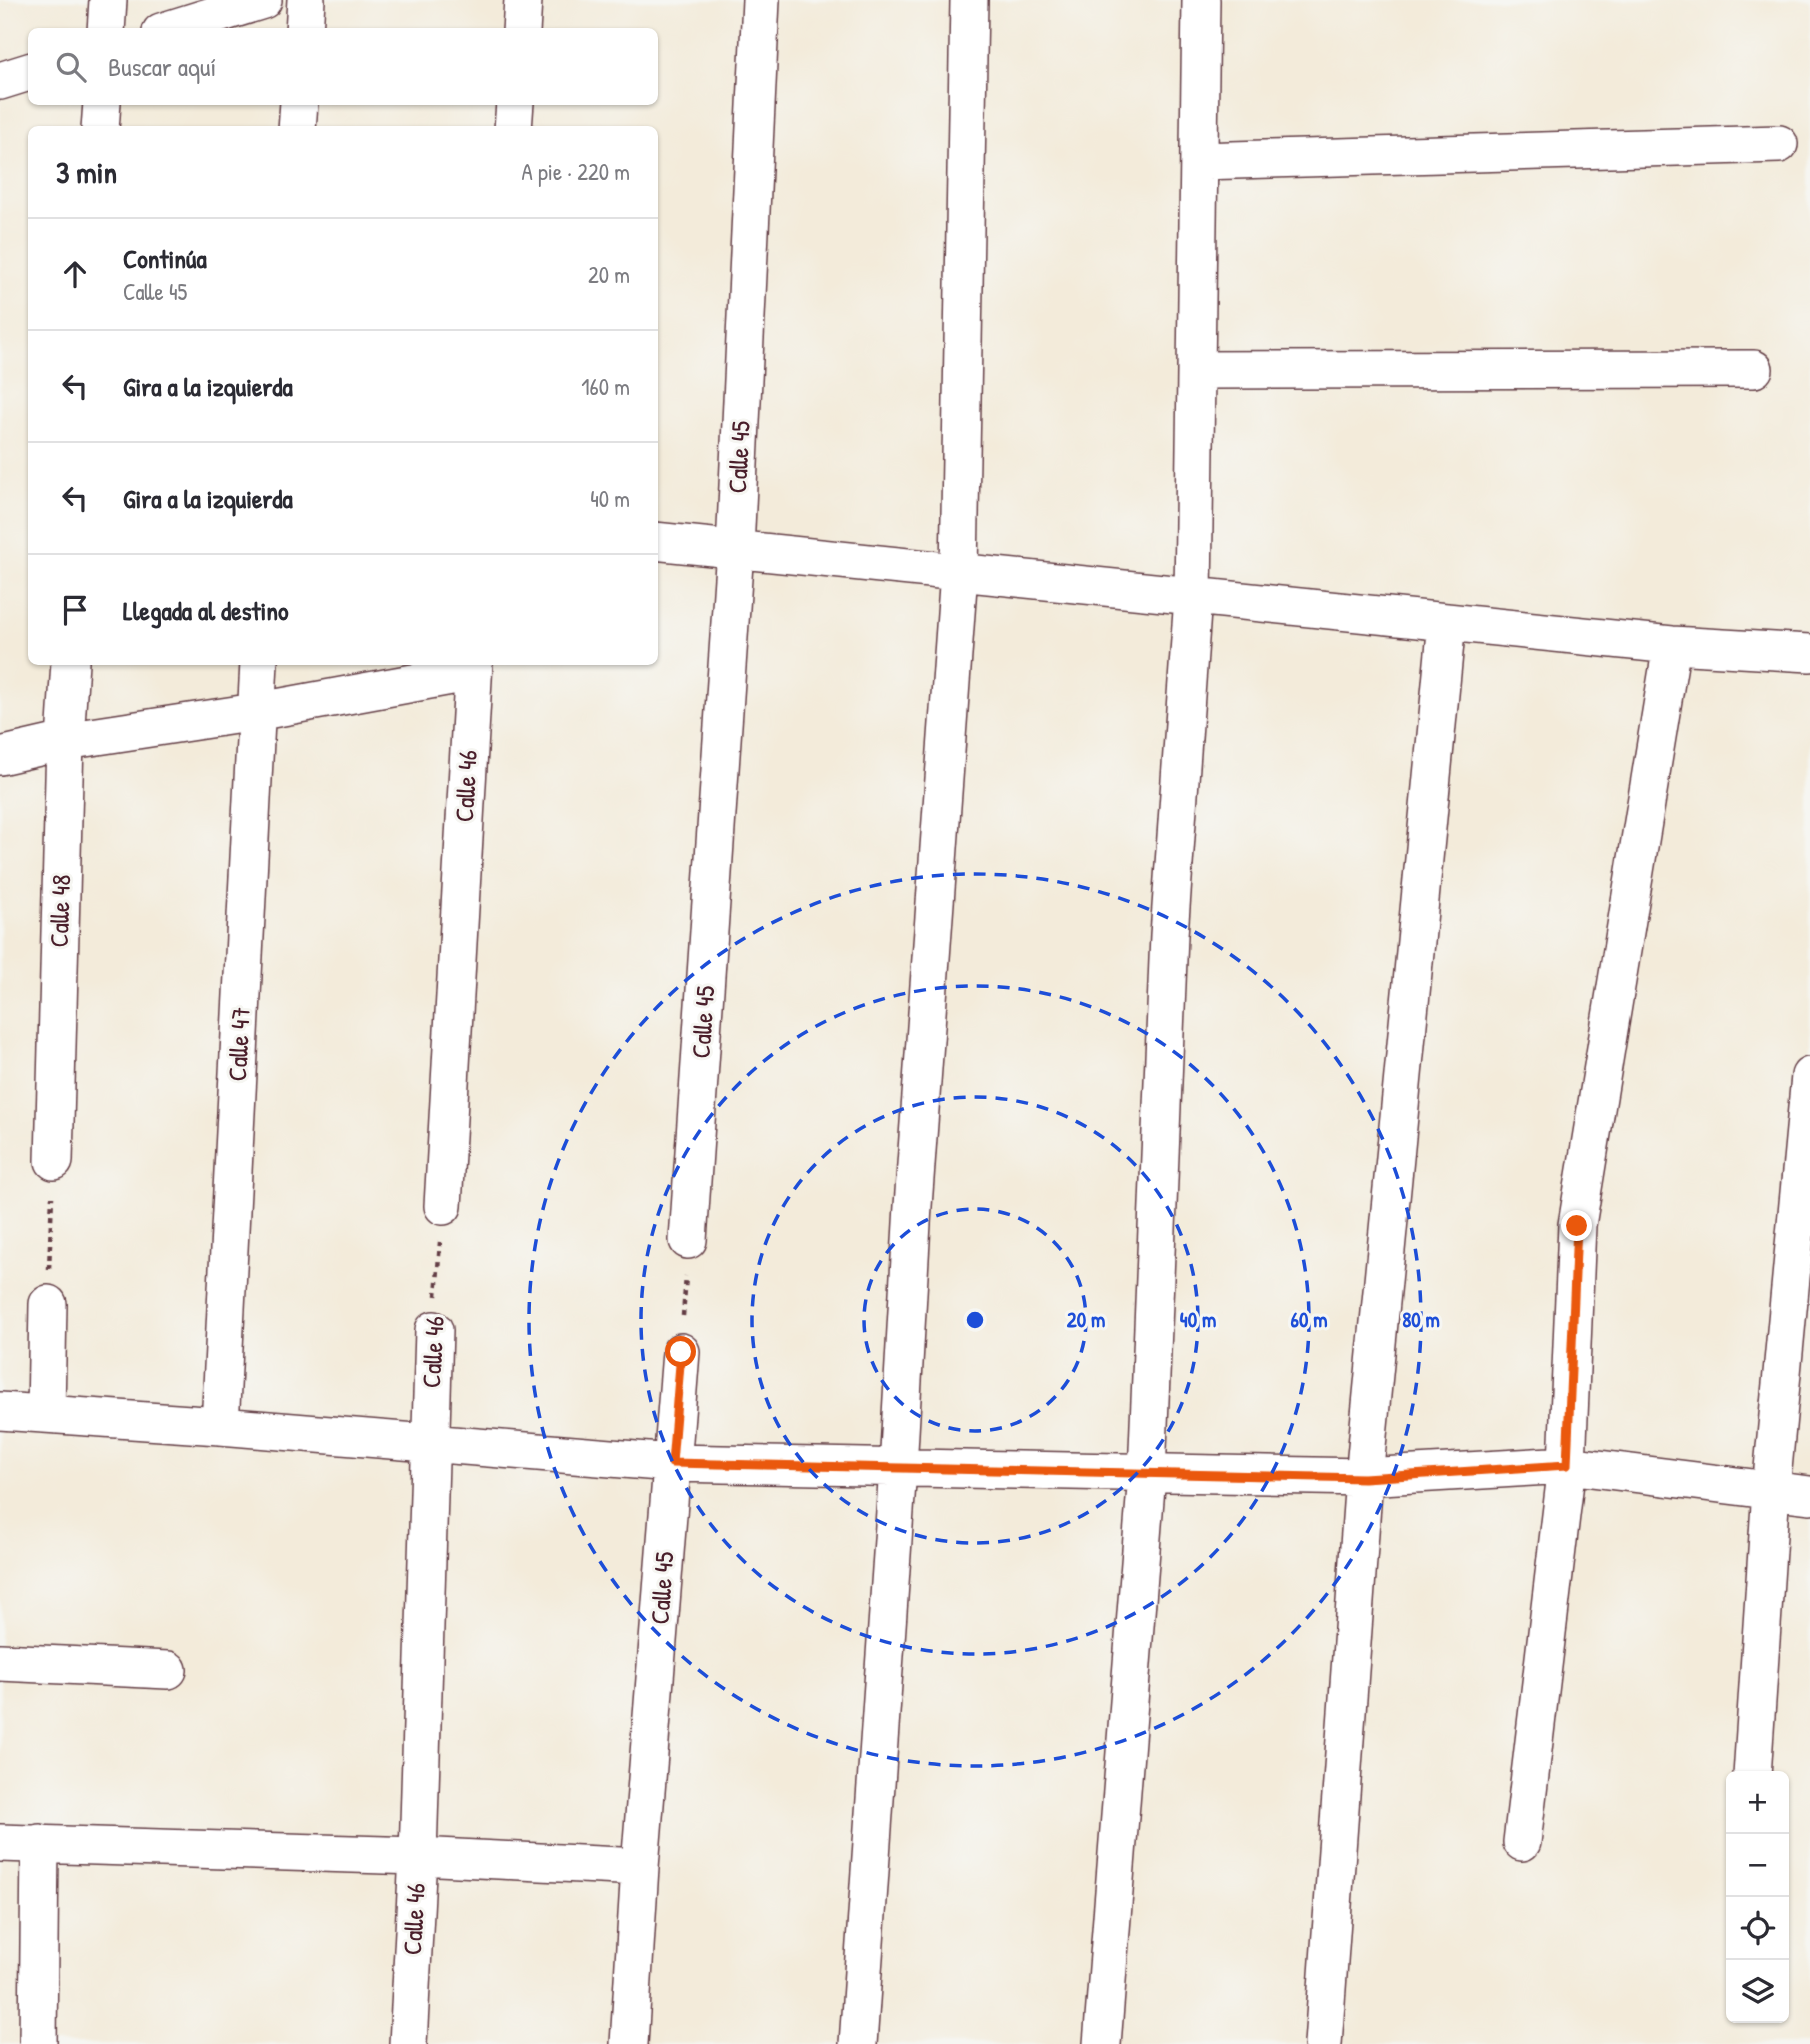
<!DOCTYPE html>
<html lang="es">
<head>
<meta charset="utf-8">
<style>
	:root { --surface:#fff; --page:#f2f2f3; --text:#2b2b33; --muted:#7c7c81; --line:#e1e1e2 }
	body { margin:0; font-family:"Patrick Hand",sans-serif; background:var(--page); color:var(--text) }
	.controls { position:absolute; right:21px; bottom:21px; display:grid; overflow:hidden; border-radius:10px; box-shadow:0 2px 5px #0004 }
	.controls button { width:63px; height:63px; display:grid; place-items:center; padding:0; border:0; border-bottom:2px solid var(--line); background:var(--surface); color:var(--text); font:35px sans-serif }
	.stop { position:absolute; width:21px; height:21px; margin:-16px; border:5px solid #ea580c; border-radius:50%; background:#fff }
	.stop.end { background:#ea580c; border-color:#fff; box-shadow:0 2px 7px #0008 }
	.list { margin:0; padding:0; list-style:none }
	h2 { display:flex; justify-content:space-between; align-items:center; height:91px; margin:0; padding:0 28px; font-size:30px }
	h2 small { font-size:23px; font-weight:400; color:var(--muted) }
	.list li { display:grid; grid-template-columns:46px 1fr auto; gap:21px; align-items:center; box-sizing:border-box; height:112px; padding:0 28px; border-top:2px solid var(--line) }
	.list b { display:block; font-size:26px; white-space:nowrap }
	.list p { margin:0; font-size:23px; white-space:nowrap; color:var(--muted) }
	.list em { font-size:23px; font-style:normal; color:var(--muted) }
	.icon { flex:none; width:38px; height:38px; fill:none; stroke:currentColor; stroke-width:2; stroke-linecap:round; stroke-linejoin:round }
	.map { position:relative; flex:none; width:1810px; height:2044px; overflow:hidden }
	.search { position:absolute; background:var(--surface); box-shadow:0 2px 5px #0004; left:28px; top:28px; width:630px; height:77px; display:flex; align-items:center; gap:18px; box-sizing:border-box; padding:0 24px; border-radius:10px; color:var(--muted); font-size:26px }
	.panel { position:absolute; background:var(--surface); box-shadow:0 2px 5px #0004; left:28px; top:126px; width:630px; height:539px; border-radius:10px }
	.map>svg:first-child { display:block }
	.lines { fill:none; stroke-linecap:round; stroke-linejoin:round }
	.street-casing { stroke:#633e45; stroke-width:40 }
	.path { stroke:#633e45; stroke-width:4.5; stroke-dasharray:5 5; stroke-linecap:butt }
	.street { stroke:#fff; stroke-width:37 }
	.route { stroke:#ea580c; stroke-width:9 }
	.ring { fill:none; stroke:#1d4ed8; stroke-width:3.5; stroke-dasharray:12 9 }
	.labels { text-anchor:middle; stroke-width:6; stroke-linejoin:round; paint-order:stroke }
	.street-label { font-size:26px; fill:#4a1f2b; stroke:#f6f6f2 }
	.centre { fill:#1d4ed8; stroke:#f6f6f2; stroke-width:3.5 }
	.ring-label { font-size:21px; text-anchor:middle; font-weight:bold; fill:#1d4ed8; stroke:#f6f6f2; stroke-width:6; stroke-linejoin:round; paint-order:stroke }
</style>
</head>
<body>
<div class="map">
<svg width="1810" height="2044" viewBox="0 0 1810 2044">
	<rect width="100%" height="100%" fill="#f6f6f2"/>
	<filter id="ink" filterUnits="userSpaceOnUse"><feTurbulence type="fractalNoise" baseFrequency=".0143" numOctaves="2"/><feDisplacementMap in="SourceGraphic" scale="14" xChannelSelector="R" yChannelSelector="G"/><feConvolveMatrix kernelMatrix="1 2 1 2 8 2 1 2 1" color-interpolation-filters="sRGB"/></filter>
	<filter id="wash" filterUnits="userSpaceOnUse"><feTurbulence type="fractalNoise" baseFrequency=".00686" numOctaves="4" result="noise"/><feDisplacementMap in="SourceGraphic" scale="28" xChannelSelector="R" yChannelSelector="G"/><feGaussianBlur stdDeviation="1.57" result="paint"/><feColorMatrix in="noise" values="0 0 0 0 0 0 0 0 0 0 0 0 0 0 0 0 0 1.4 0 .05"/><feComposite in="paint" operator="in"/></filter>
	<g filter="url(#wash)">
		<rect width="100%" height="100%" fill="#f3ebda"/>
	</g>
	<g filter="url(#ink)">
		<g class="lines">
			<g class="street-casing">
				<path id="street" d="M106,32L108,0
					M161,32L263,0
					M304,32L306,0
					M521,32L523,0
					M0,81L32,71
					M100,130L102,102
					M297,130L299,102
					M513,130L515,102
					M1199,161L1779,144
					M1196,370L1754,369
					M654,541L1672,645L1810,653
					M0,756L65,741L255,712L473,672
					M54,1161L65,741L70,662
					M443,1206L474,662
					M688,1240L735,549L761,0
					M0,1411L220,1426L672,1463L1364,1477L1567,1465L1810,1495
					M46,1413L48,1304
					M220,1426L259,662
					M0,1662L168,1670
					M1752,1776L1771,1490L1810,1076
					M1522,1842L1567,1465L1577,1225L1672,645
					M0,1843L418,1856L640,1867
					M38,2044L40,1843
					M408,2044L418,1856L434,1330
					M629,2044L640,1867L681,1352
					M858,2044L898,1468L913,1206L959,572L969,0
					M1102,2044L1147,1474L1169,935L1193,597L1201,0
					M1323,2044L1364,1477L1447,622"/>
			</g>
			<path class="path" d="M49,1269L52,1197
				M436,1296L440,1242
				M683,1316L686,1276"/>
			<use href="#street" class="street"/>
		</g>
	</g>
	<g class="lines" filter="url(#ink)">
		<path class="route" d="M681,1352L672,1463L1364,1478L1567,1465L1577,1226"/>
	</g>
	<g class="ring">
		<circle cx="975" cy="1320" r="111"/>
		<circle cx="975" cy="1320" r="223"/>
		<circle cx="975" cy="1320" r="334"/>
		<circle cx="975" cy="1320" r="446"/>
	</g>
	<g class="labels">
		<g class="street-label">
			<text transform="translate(739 457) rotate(-87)" y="9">Calle 45</text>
			<text transform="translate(466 786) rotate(-87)" y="9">Calle 46</text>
			<text transform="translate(60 911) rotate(-88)" y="9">Calle 48</text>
			<text transform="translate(703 1022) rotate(-86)" y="9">Calle 45</text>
			<text transform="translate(239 1044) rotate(-87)" y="9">Calle 47</text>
			<text transform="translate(433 1352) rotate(-87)" y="9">Calle 46</text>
			<text transform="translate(662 1588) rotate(-86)" y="9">Calle 45</text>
			<text transform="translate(414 1919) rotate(-87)" y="9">Calle 46</text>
		</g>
	</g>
	<circle cx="975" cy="1320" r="10" class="centre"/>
	<g class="ring-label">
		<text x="1086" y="1327">20 m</text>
		<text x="1198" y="1327">40 m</text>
		<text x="1309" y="1327">60 m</text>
		<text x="1421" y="1327">80 m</text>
	</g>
</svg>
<div class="controls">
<button>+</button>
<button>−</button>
<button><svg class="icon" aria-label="locate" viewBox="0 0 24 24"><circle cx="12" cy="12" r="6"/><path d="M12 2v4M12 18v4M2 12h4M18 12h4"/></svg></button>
<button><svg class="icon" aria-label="layers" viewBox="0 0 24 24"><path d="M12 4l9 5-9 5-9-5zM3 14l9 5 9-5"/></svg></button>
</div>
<div class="stop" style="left:681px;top:1352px"></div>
<div class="stop end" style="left:1577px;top:1226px"></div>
<div class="search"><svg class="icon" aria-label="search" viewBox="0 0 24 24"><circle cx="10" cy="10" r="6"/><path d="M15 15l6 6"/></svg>Buscar aquí</div>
<section class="panel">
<h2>3 min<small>A pie · 220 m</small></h2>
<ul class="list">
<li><svg class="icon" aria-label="ahead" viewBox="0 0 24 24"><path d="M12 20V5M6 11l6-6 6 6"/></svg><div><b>Continúa</b><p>Calle 45</p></div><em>20 m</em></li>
<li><svg class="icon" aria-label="left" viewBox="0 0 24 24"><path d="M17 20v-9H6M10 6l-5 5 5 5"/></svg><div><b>Gira a la izquierda</b></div><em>160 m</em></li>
<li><svg class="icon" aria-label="left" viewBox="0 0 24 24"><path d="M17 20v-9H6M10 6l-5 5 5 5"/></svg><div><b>Gira a la izquierda</b></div><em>40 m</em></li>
<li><svg class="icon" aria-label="arrive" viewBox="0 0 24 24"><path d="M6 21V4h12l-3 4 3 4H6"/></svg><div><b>Llegada al destino</b></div></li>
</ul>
</section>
</div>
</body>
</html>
